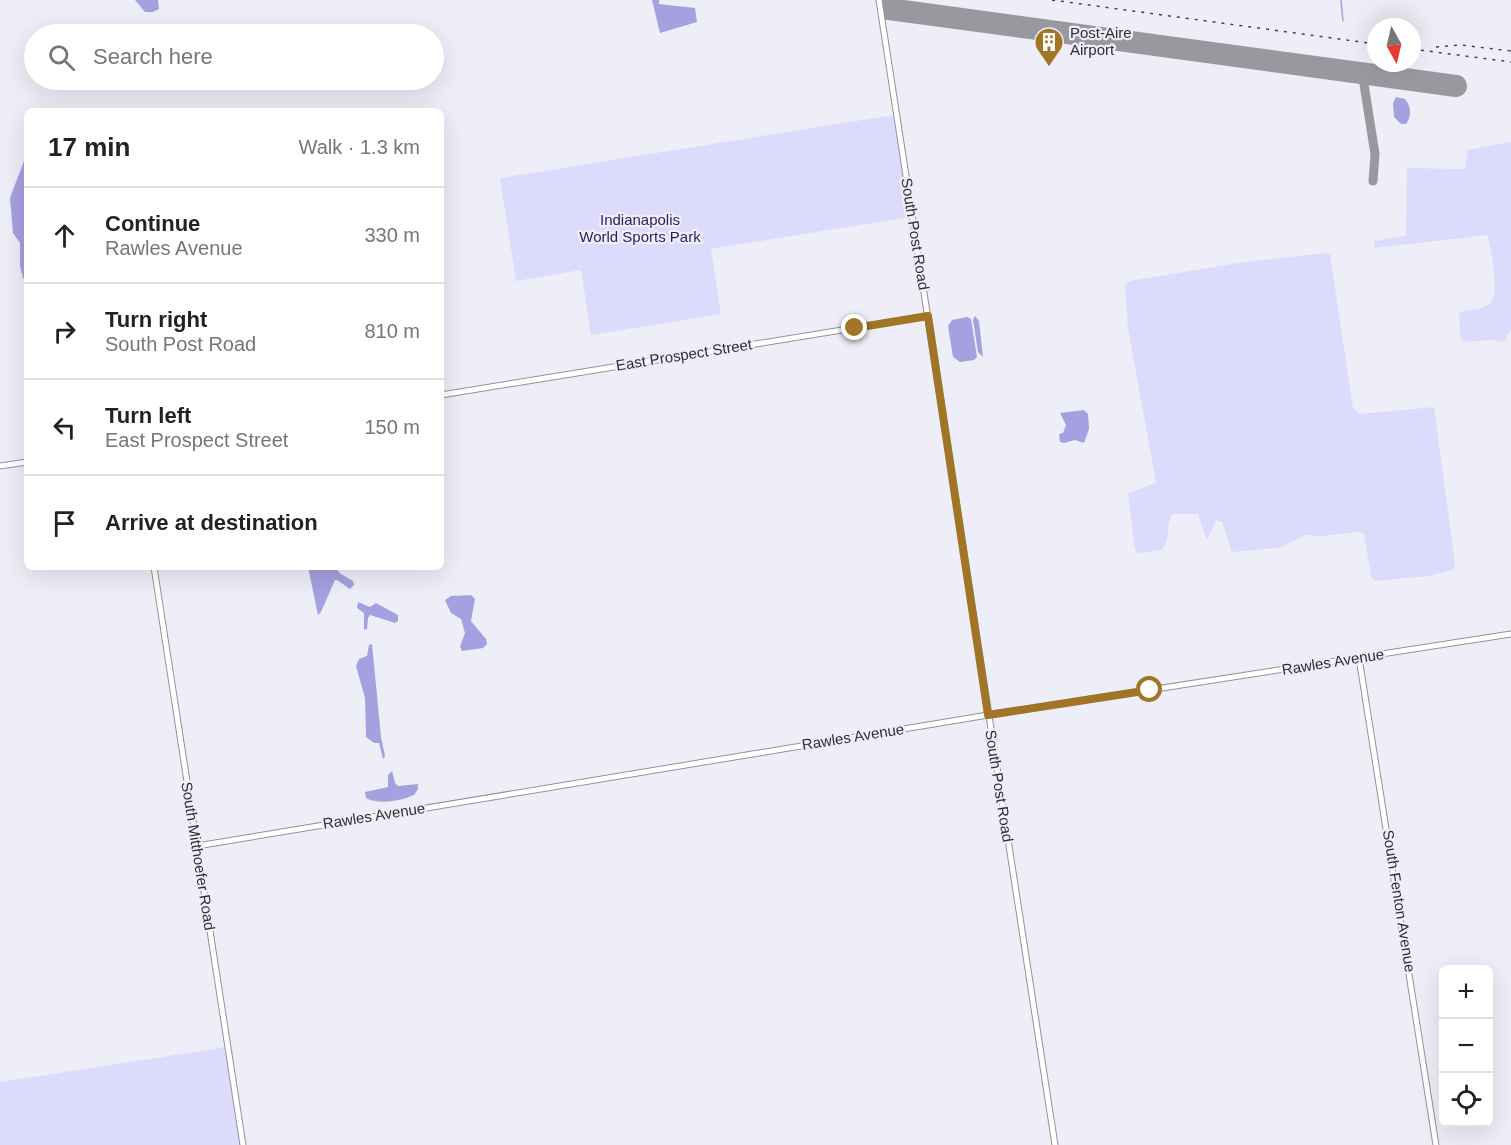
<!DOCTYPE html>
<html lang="en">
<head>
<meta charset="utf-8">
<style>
	:root { --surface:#fff; --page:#f2f2f2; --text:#222; --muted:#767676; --line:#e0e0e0 }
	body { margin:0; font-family:Helvetica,sans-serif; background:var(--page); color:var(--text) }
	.controls { position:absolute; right:18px; bottom:18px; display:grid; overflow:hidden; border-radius:9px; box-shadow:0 6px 24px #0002 }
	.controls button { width:54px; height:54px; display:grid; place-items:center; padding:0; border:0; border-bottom:2px solid var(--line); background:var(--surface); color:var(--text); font:30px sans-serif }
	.compass { position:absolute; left:1367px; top:18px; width:54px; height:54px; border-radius:50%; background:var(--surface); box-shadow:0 6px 24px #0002; rotate:172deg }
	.stop { position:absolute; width:18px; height:18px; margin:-14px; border:4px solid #a17426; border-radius:50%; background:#fff }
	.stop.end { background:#a17426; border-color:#fff; box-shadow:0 2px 6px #0008 }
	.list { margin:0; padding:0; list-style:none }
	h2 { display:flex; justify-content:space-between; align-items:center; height:78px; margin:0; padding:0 24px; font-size:26px }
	h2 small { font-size:20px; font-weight:400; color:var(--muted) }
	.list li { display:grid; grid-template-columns:39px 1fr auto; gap:18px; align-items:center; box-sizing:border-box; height:96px; padding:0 24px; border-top:2px solid var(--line) }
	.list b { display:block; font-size:22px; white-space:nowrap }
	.list p { margin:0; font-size:20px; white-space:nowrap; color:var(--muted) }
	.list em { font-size:20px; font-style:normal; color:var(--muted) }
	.icon { flex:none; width:33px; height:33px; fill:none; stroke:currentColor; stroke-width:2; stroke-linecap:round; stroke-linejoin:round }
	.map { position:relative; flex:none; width:1511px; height:1145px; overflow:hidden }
	.search { position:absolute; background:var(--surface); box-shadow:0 6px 24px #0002; left:24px; top:24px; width:420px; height:66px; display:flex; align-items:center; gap:15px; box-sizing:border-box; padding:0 21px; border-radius:33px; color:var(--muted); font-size:22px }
	.panel { position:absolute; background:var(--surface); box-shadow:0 6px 24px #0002; left:24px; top:108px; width:420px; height:462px; border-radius:9px }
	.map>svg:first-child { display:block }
	.green { fill:#dcdbfb }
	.water { fill:#a5a0df }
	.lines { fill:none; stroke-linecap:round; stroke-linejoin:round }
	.stream { stroke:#a5a0df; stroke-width:1.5 }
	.taxiway { stroke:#98989f; stroke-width:9 }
	.runway { stroke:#98989f; stroke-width:22 }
	.secondary-casing { stroke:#93929c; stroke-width:7 }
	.secondary { stroke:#fff; stroke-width:5 }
	.rail { stroke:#424246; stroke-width:1.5; stroke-dasharray:3 6; stroke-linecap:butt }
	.route { stroke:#a17426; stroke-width:8 }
	.labels { text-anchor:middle; stroke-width:4.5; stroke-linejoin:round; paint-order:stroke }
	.poi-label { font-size:15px; fill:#2e2e32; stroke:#eeeef8; text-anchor:start }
	.park-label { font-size:15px; fill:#2d1c64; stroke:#eeeef8 }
	.street-label { font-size:15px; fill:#2e2e32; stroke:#eeeef8 }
</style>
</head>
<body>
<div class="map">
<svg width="1511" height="1145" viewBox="0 0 1511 1145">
	<rect width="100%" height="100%" fill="#eeeef8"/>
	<path class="green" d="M894,115L910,217L711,249L721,314L591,335L581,270L516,281L500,178Z
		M1511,142V329L1504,342L1493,340L1463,342L1460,335L1459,312C1469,310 1483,310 1490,303C1501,294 1490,249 1488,235L1375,248L1374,241L1406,236L1407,168L1465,169L1468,150Z
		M1325,253L1330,255L1353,408L1360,414L1434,407L1455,564L1452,570L1428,576L1374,581L1371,576L1364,534L1360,532L1321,536L1305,535L1279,548L1232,552L1222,522L1216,520L1208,539L1205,536L1198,514H1172C1165,529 1172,535 1162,550L1139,553L1135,550L1128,493L1156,483L1128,329L1125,285L1129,281L1237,263Z
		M227,1047L243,1145H0V1082Z"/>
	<path class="water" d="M135,0H158L159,9L153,12H145Z
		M652,0H659V4L695,8L697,22L660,33Z
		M1396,97L1405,99C1411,106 1412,116 1406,124H1401L1394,117L1393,103Z
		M27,153V282L23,278L20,266V243L13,233L10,198Z
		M975,316L979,321L983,357L978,352L973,320Z
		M967,317L971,319L977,357L974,360L960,362L953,357L948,326L952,320Z
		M1084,410L1088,414L1089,429L1084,443L1075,440L1064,443L1060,442L1059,434L1063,433L1066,425L1060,413Z
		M308,567H334L341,574L353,581L354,585L350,589L337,580H335L321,612L318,615Z
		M471,595L475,599L471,621L486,639L487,644L483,648L462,651L460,647L465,633L461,619L451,613L445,600L451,596Z
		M358,602L370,607L376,603L398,615V621L395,623L370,615L368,618L367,629L364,630V613L357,608Z
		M372,644L381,737L385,756L383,759L379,743H374L366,737L365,698L356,666L359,659L367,656L369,645Z
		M392,771L395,783L398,786L418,784V789L414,795C401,801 378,805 366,798L365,792L388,787V775Z"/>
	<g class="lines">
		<path class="stream" d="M1341,0L1343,21"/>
		<path class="taxiway" d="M1358,73L1363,78L1375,154L1373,181"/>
		<path class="runway" d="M889,9L1456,86"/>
		<g class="secondary-casing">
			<path id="secondary" d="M879,0L1055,1145
				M441,395L928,316
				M0,466L27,462
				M154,567L243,1145
				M1359,658L1436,1145
				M197,846L988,715L1511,634"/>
		</g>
		<use href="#secondary" class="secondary"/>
		<path class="rail" d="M1052,0L1376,44
			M1436,47L1461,45L1511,51
			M1412,49L1511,62"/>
	</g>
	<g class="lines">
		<path class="route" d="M855,328L928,316L988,715L1150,690"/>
	</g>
	<defs>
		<g id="building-pin" transform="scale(1.5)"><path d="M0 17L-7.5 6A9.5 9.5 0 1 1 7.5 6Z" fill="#a17426" stroke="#eeeef8"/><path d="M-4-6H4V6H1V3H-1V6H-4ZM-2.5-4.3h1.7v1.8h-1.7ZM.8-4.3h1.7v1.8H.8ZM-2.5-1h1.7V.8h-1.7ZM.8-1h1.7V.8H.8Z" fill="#fff"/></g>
	</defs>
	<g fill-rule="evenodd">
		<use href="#building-pin" x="1049" y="42"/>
	</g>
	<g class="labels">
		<g class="poi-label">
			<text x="1070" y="38">Post-Aire<tspan x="1070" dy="17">Airport</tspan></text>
		</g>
		<g class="park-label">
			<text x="640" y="225">Indianapolis<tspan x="640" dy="17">World Sports Park</tspan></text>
		</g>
		<g class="street-label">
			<text transform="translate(915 234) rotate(81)" y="5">South Post Road</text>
			<text transform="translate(684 355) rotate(-9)" y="5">East Prospect Street</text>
			<text transform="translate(1333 662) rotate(-9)" y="5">Rawles Avenue</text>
			<text transform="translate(853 737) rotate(-9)" y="5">Rawles Avenue</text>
			<text transform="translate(999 786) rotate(81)" y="5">South Post Road</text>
			<text transform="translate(374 816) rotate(-9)" y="5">Rawles Avenue</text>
			<text transform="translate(198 856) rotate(81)" y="5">South Mitthoefer Road</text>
			<text transform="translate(1399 901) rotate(81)" y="5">South Fenton Avenue</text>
		</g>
	</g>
</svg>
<div class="controls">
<button>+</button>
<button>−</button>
<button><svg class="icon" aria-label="locate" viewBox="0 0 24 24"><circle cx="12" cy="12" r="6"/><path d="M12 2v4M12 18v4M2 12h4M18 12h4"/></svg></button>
</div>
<svg class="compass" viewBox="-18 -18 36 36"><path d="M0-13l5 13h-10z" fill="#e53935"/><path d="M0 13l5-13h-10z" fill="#767676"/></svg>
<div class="stop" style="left:1150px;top:690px"></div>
<div class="stop end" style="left:855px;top:328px"></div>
<div class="search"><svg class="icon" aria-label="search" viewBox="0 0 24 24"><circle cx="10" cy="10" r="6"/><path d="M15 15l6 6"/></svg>Search here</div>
<section class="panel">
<h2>17 min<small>Walk · 1.3 km</small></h2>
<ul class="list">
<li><svg class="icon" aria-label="ahead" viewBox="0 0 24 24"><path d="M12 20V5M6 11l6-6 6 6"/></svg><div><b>Continue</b><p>Rawles Avenue</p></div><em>330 m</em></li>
<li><svg class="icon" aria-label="right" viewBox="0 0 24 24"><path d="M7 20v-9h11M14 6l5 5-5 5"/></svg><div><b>Turn right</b><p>South Post Road</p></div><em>810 m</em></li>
<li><svg class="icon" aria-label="left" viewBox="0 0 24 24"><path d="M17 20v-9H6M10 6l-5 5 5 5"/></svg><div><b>Turn left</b><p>East Prospect Street</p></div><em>150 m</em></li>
<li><svg class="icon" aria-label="arrive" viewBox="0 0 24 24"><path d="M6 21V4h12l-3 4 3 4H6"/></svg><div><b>Arrive at destination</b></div></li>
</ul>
</section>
</div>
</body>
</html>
